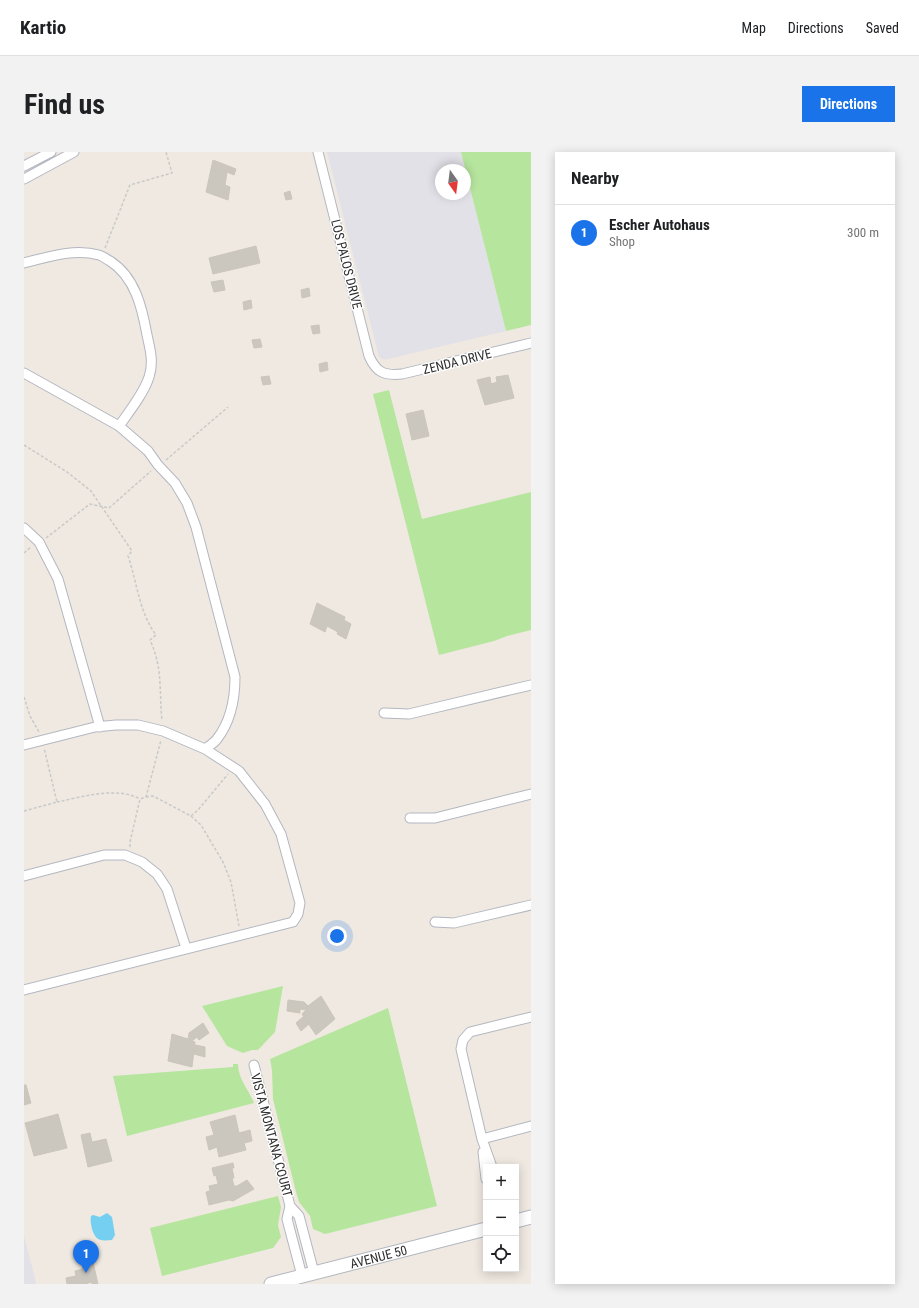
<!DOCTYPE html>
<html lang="en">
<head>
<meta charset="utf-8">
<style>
	:root { --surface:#fff; --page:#f2f2f2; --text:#202124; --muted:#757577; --line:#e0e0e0; --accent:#1a73e8 }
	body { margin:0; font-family:"Roboto Condensed",sans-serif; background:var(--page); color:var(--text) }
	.controls { position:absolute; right:12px; bottom:12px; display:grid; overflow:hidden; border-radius:0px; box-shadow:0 2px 10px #0003 }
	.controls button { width:36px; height:36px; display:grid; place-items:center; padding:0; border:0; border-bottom:1px solid var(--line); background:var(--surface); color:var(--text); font:20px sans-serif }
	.compass { position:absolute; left:411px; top:12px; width:36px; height:36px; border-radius:50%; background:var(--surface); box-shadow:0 2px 10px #0003; rotate:166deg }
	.you { position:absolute; left:313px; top:784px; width:14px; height:14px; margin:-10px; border:3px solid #fff; border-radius:50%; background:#1a73e8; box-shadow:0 0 0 6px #1a73e833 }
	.badge { display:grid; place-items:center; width:26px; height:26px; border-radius:50%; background:var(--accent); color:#fff; font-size:13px; font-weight:700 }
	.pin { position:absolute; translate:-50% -33px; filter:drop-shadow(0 1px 2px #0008) }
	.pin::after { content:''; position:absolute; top:21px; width:14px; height:12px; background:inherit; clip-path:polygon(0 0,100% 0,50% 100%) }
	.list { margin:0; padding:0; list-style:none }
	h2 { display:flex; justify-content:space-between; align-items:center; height:52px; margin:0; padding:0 16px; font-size:17px }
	h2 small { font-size:13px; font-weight:400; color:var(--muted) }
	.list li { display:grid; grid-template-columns:26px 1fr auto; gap:12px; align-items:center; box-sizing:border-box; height:56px; padding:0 16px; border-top:1px solid var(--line) }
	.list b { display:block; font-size:15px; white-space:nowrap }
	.list p { margin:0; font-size:13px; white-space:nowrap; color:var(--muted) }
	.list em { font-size:13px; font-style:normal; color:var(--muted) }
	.icon { flex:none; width:22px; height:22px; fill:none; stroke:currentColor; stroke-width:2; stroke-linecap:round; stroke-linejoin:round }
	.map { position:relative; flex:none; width:507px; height:1132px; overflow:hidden; border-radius:0px }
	header { display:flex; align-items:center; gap:24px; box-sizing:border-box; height:56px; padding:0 20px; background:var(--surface); border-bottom:1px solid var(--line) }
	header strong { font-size:19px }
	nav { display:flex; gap:22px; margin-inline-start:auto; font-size:14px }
	.intro { display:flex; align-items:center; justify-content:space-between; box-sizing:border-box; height:96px; padding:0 24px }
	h1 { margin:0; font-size:28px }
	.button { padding:10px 18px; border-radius:0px; background:var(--accent); color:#fff; font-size:14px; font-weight:700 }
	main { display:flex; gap:24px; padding:0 24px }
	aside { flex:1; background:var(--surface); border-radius:0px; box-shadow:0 2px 10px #0003 }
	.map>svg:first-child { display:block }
	.industrial { fill:#e3e1e8; fill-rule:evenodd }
	.green { fill:#b6e59e }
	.water { fill:#75cff0 }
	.building { fill:#cbc7bf; stroke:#cbc5ba }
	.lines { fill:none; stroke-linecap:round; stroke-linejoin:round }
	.street-casing { stroke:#b4b7c1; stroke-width:11 }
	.secondary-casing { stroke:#b4b7c1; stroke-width:15 }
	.path { stroke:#c9c9c9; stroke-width:1.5; stroke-dasharray:3 2; stroke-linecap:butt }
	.street { stroke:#fff; stroke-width:9 }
	.secondary { stroke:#fff; stroke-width:13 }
	.labels { text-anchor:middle; stroke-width:3; stroke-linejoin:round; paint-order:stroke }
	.street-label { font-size:13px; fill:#2e2e2e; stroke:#fff }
</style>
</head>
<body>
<header>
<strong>Kartio</strong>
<nav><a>Map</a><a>Directions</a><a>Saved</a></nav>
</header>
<div class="intro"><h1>Find us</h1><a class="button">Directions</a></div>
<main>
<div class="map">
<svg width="507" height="1132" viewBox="0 0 507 1132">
	<rect width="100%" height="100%" fill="#efe9e1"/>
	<path class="industrial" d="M303,0H437L482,179L360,208L355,205ZM417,18H441V42H417Z
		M0,1084L10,1122L12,1132H0Z"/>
	<path class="green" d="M437,0H507V173L482,179Z
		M365,238L398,367L507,340V478L483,484L470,489L415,503L349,242Z
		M259,834L251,880L234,898H228L219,901L203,894L178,854Z
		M364,856L413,1054L301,1082L289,1077L286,1064L275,1050L272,1040L249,947L248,918L246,907Z
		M209,912H214C214,927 225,938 230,951L103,984L89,924L209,915Z
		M254,1044L257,1055L254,1073L257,1085L249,1096L138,1124L126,1076Z"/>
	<path class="water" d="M83,1061L88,1065L91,1083L88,1088C76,1089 72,1089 68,1077C67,1072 66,1069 67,1064L69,1063L76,1065Z"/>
	<path class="building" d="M189,8L212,17L210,23L203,20L201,33L206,35L204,48L182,40Z
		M266,39L268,47L262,48L260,41Z
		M232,94L236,111L189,122L185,106Z
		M199,128L201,138L190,140L187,130Z
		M285,136L286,144L278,146L277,138Z
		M227,148L228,156L220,158L219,150Z
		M295,173L296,181L289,182L287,174Z
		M236,187L238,195L230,196L228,188Z
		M303,210L304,218L296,220L295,212Z
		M484,223L490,246L461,253L453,228L466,225L467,232L473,230L472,225Z
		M245,224L247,232L239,233L237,225Z
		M399,258L405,284L388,288L382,262Z
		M293,451L321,465L320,468L327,472L322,487L313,482L314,480L303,474L301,480L286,472Z
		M297,844L311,867L292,883L278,862L282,858L276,857V861L263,859L264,848L280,850L284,854Z
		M280,864L285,872L277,879L272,871Z
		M179,871L185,881L175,888L173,885L168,889L171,890L168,915L144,909L148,882L164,887L165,881Z
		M171,893L181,895V905L170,902Z
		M0,933H2L7,951L0,953Z
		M34,962L43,996L10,1004L1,971Z
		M211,963L215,981L226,978L228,989L220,991L222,998L195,1005L193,995L185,998L182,985L190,983L186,970Z
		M66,981L68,990L82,987L88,1009L64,1015L57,983Z
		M209,1011L210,1016H208L210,1026H208L210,1034H213L223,1028L230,1037L209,1049L205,1048L185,1053L182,1040L186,1039L185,1034L194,1032L192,1023L190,1024L188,1016Z
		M69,1110L74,1132H68V1130L61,1132H43L42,1126L52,1124L51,1119L59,1117L58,1113Z"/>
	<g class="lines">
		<g class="street-casing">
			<path id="street" d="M294,0L345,204C352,220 360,224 378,222L507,191
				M0,14L27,0
				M0,27L50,0
				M0,111C24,105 50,96 75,103C79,104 82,107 86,109C111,125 118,155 123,183C126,197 130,210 125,225C120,241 105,260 95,274
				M0,221L95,274L124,299L134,313L151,331L163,351L172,375L211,525C211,547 207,569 193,587C190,591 185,594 181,597
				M0,376L15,390L34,427L76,575
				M360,561L385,562L507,533
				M0,593L71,575L92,573H114L139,579L181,597L215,619L241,652L257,682L276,751L274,762L269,770L0,838
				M386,666H411L507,642
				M0,724L80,703H101L118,710L133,722L143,737L162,796
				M411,770L430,771L507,753
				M230,913L266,1054L275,1064L290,1121
				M458,987L507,974
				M459,1000L462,1027
				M468,1015L458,987L437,897L439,888L446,880L507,865
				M266,1054L263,1067L278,1124"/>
		</g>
		<g class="secondary-casing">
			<g id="secondary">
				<path d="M492,1069L507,1065"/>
				<path id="s1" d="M247,1132L462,1077"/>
			</g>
		</g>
		<path class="path" d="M81,96L106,33L148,21L142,0
			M0,293L43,320L67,339L108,399L104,404C113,430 115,460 132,483L126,488C139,516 135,539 138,569
			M142,308L204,255
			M22,386L66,352L85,356L127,319
			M0,401L7,395
			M0,545L6,564L15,580
			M122,645L129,644L167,664L177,673L199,710L207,730L215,774
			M33,650C58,645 92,634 116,647
			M0,659L33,650L20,596
			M167,664L174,658L204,622
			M106,695V690L116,647L122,645L137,588"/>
		<use href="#street" class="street"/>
		<use href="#secondary" class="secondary"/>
	</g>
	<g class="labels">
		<g class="street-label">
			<text transform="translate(323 112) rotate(76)" y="5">LOS PALOS DRIVE</text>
			<text transform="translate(433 209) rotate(-14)" y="5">ZENDA DRIVE</text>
			<text transform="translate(248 983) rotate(75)" y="5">VISTA MONTANA COURT</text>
			<text dy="5" stroke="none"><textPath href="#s1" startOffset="111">AVENUE 50</textPath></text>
		</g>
	</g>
</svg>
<div class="controls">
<button>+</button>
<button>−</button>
<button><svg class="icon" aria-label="locate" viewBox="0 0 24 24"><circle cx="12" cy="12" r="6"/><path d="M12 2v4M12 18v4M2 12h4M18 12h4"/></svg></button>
</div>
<svg class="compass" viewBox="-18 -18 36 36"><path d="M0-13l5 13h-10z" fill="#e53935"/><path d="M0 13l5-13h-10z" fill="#757577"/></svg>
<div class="you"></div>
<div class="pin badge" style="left:62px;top:1121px">1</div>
</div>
<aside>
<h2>Nearby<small></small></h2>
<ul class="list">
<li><span class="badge">1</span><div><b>Escher Autohaus</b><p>Shop</p></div><em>300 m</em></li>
</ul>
</aside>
</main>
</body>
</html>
